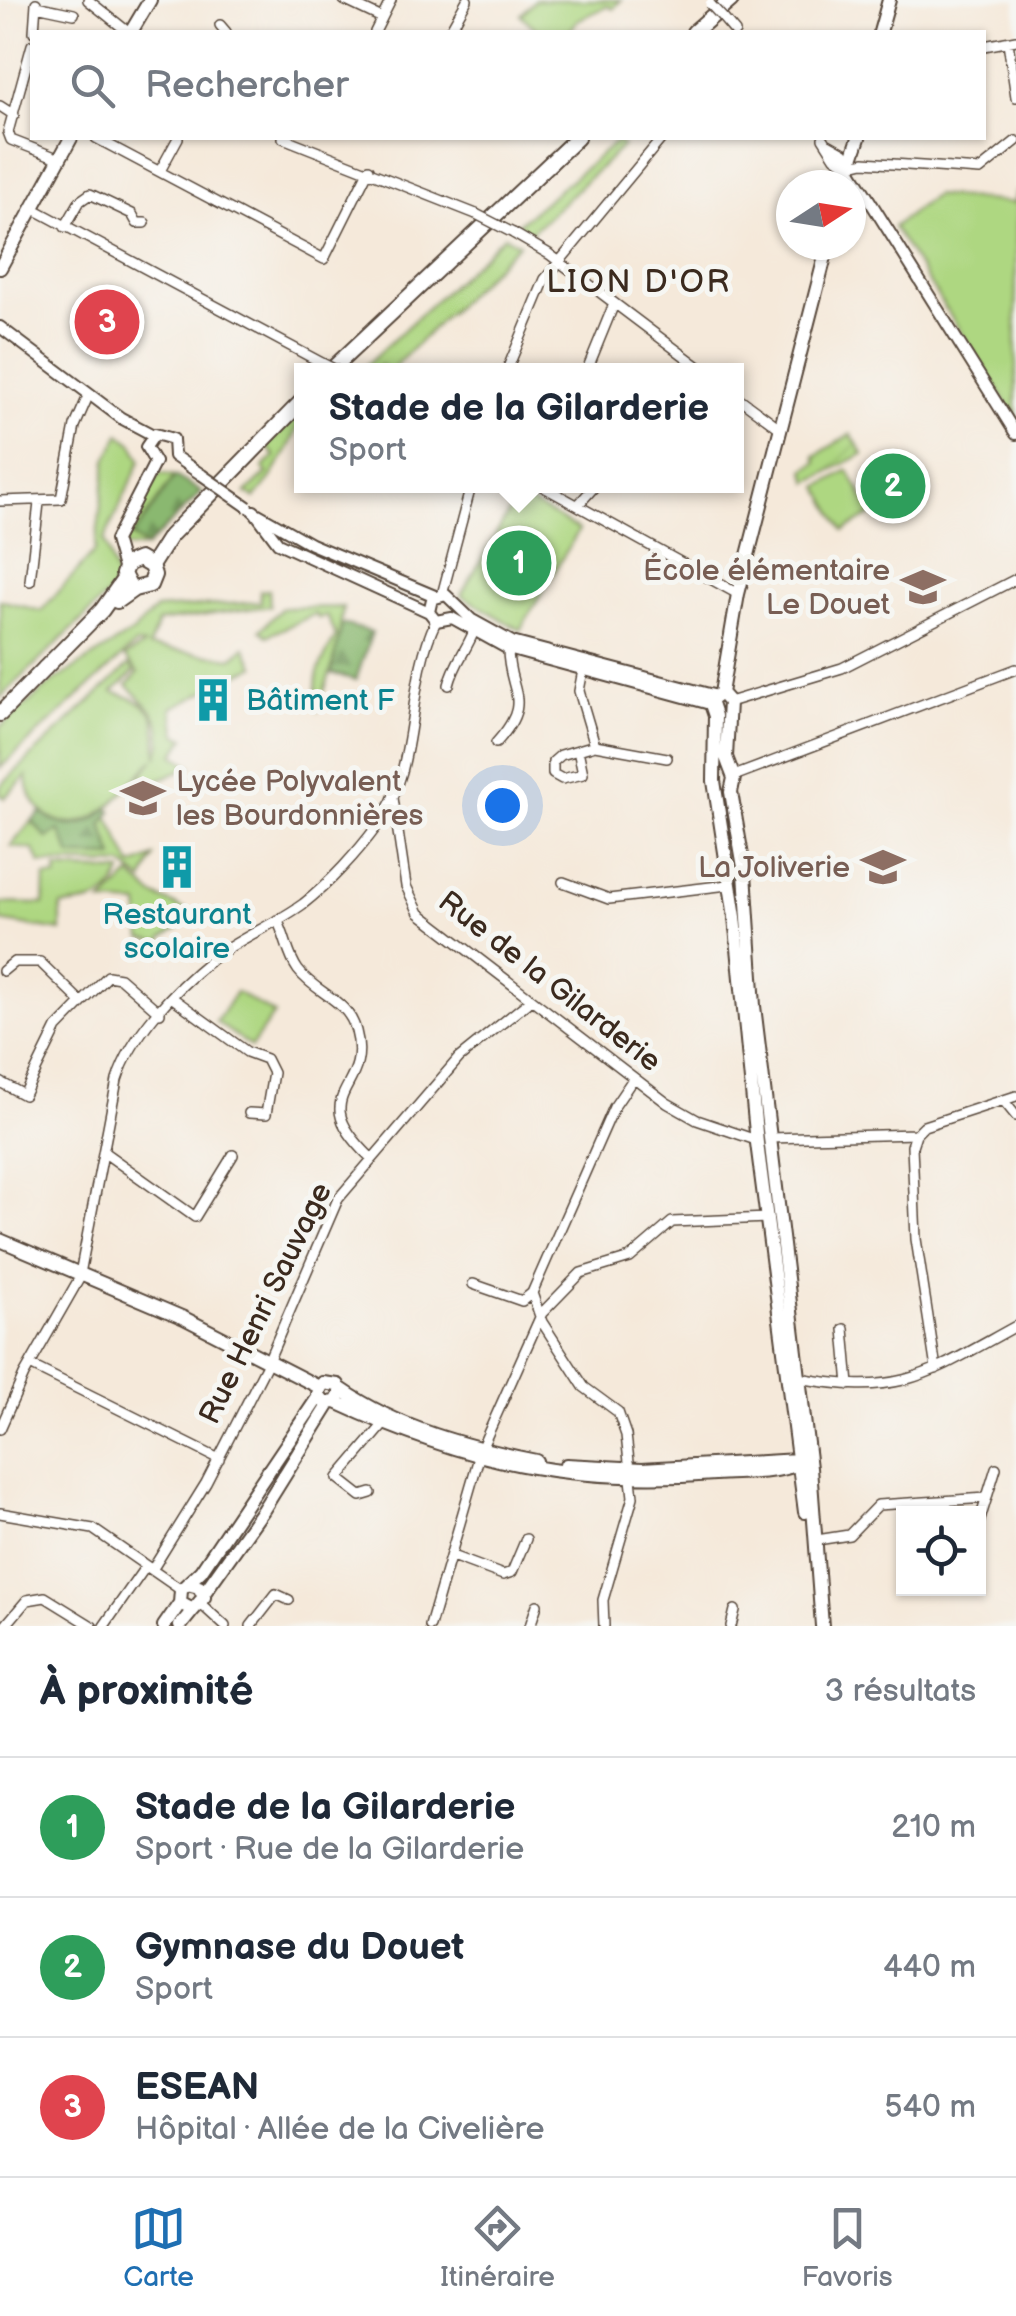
<!DOCTYPE html>
<html lang="fr">
<head>
<meta charset="utf-8">
<style>
	:root { --surface:#fff; --page:#f2f2f3; --text:#1f2937; --muted:#747a83; --line:#e0e1e3; --accent:#1f6fb2 }
	body { margin:0; font-family:"Balsamiq Sans",sans-serif; background:var(--page); color:var(--text) }
	.controls { position:absolute; right:30px; bottom:30px; display:grid; overflow:hidden; border-radius:0px; box-shadow:0 2px 8px #0004 }
	.controls button { width:90px; height:90px; display:grid; place-items:center; padding:0; border:0; border-bottom:2px solid var(--line); background:var(--surface); color:var(--text); font:50px sans-serif }
	.compass { position:absolute; left:776px; top:170px; width:90px; height:90px; border-radius:50%; background:var(--surface); box-shadow:0 2px 8px #0004; rotate:78deg }
	.you { position:absolute; left:502px; top:805px; width:35px; height:35px; margin:-25px; border:8px solid #fff; border-radius:50%; background:#1a73e8; box-shadow:0 0 0 15px #1a73e833 }
	.badge { display:grid; place-items:center; width:65px; height:65px; border-radius:50%; background:var(--accent); color:#fff; font-size:32px; font-weight:700 }
	.pin { position:absolute; translate:-50% -50%; border:5px solid #fff; box-shadow:0 2px 10px #0006 }
	.popup { position:absolute; left:294px; top:363px; width:450px; height:130px; box-sizing:border-box; display:grid; place-content:center; border-radius:0px; background:var(--surface); filter:drop-shadow(0 2px 8px #0005); font-size:32px; white-space:nowrap; color:var(--muted) }
	.popup b { font-size:38px; color:var(--text) }
	.popup::after { content:''; position:absolute; left:50%; top:100%; margin-left:-20px; border:20px solid transparent; border-top-color:var(--surface) }
	.list { margin:0; padding:0; list-style:none }
	h2 { display:flex; justify-content:space-between; align-items:center; height:130px; margin:0; padding:0 40px; font-size:42px }
	h2 small { font-size:32px; font-weight:400; color:var(--muted) }
	.list li { display:grid; grid-template-columns:65px 1fr auto; gap:30px; align-items:center; box-sizing:border-box; height:140px; padding:0 40px; border-top:2px solid var(--line) }
	.list b { display:block; font-size:38px; white-space:nowrap }
	.list p { margin:0; font-size:32px; white-space:nowrap; color:var(--muted) }
	.list em { font-size:32px; font-style:normal; color:var(--muted) }
	.icon { flex:none; width:55px; height:55px; fill:none; stroke:currentColor; stroke-width:2; stroke-linecap:round; stroke-linejoin:round }
	.map { position:relative; flex:none; width:1016px; height:1626px; overflow:hidden }
	.search { position:absolute; background:var(--surface); box-shadow:0 2px 8px #0004; left:30px; right:30px; top:30px; height:110px; display:flex; align-items:center; gap:25px; box-sizing:border-box; padding:0 35px; border-radius:0px; color:var(--muted); font-size:38px }
	.sheet { height:550px; background:var(--surface) }
	nav { display:flex; justify-content:space-around; align-items:center; box-sizing:border-box; height:140px; border-top:2px solid var(--line); background:var(--surface); font-size:28px; color:var(--muted) }
	nav a { display:grid; justify-items:center; gap:5px }
	nav .on { color:var(--accent) }
	.map>svg:first-child { display:block }
	.grass { fill:#aed781; stroke:#748050; stroke-width:2.5 }
	.forest { fill:url(#forest-firs); stroke:#627146; stroke-width:2.5 }
	.garden { fill:url(#garden-furrows); stroke:#748050; stroke-width:2.5 }
	.lines { fill:none; stroke-linecap:round; stroke-linejoin:round }
	.minor-casing { stroke:#57473a; stroke-width:12 }
	.tertiary-casing { stroke:#57473a; stroke-width:14 }
	.secondary-casing { stroke:#57473a; stroke-width:16 }
	.primary-casing { stroke:#57473a; stroke-width:18 }
	.trunk-casing { stroke:#57473a; stroke-width:18 }
	.minor { stroke:#fff; stroke-width:9 }
	.tertiary { stroke:#fff; stroke-width:10 }
	.secondary { stroke:#fff; stroke-width:12 }
	.primary { stroke:#fff; stroke-width:14 }
	.trunk { stroke:#fff; stroke-width:14 }
	.minor-bridge-casing { stroke:#57473a; stroke-width:12; stroke-linecap:butt }
	.tertiary-bridge-casing { stroke:#57473a; stroke-width:14; stroke-linecap:butt }
	.minor-bridge { stroke:#fff; stroke-width:9 }
	.tertiary-bridge { stroke:#fff; stroke-width:10 }
	.labels { text-anchor:middle; stroke-width:10; stroke-linejoin:round; paint-order:stroke }
	.education-label { font-size:30px; fill:#785e54; stroke:#f6f6f2; text-anchor:end }
	.culture-label { font-size:30px; fill:#0d838f; stroke:#f6f6f2; text-anchor:start }
	.street-label { font-size:30px; fill:#3b2a1e; stroke:#f6f6f2 }
	.neighbourhood-label { font-size:32px; letter-spacing:2.5px; fill:#3b2a1e; stroke:#f6f6f2 }
</style>
</head>
<body>
<div class="map">
<svg width="1016" height="1626" viewBox="0 0 1016 1626">
	<defs>
		<pattern id="forest-firs" width="22" height="20" patternUnits="userSpaceOnUse" patternTransform="scale(2.5)"><rect width="22" height="20" fill="#8ab86f"/><path d="M5 1l3.5 6h-7zM16 11l3.5 6h-7z" fill="#72965b"/></pattern>
		<pattern id="garden-furrows" width="10" height="10" patternUnits="userSpaceOnUse" patternTransform="scale(2.5)"><rect width="10" height="10" fill="#aed781"/><path d="M-1 1l2-2M0 10L10 0M9 11l2-2" fill="none" stroke="#97b96f"/></pattern>
	</defs>
	<rect width="100%" height="100%" fill="#f6f6f2"/>
	<filter id="ink" filterUnits="userSpaceOnUse"><feTurbulence type="fractalNoise" baseFrequency=".01" numOctaves="2"/><feDisplacementMap in="SourceGraphic" scale="20" xChannelSelector="R" yChannelSelector="G"/><feConvolveMatrix kernelMatrix="1 2 1 2 8 2 1 2 1" color-interpolation-filters="sRGB"/></filter>
	<filter id="wash" filterUnits="userSpaceOnUse"><feTurbulence type="fractalNoise" baseFrequency=".0048" numOctaves="4" result="noise"/><feDisplacementMap in="SourceGraphic" scale="40" xChannelSelector="R" yChannelSelector="G"/><feGaussianBlur stdDeviation="2.25" result="paint"/><feColorMatrix in="noise" values="0 0 0 0 0 0 0 0 0 0 0 0 0 0 0 0 0 1.4 0 .05"/><feComposite in="paint" operator="in"/></filter>
	<g filter="url(#wash)">
		<rect width="100%" height="100%" fill="#f5e9da"/>
		<path class="grass" d="M535,0H621L613,9L608,6L577,20L570,32H539L521,15Z
			M617,141L623,146L528,235L514,227Z
			M1016,191V418L893,227L935,195L1014,203Z
			M504,236L519,243L391,370L380,365L375,370H361Z
			M301,411C301,433 270,482 255,498L246,493L267,473L263,468L275,456L266,446Z
			M120,434L133,444L141,460L104,540L117,580L111,592L0,698V600L41,611L95,551L107,460Z
			M848,470L873,514L844,531L819,487Z
			M159,473L175,476L132,537L146,547L128,548L124,543L130,521Z
			M518,496L579,530L520,630L461,595Z
			M269,590L270,606L158,622L149,647L232,658L245,647L255,666L172,708L177,734L185,738L174,755L191,766L137,789L135,785L154,759C125,787 92,843 48,816C34,807 27,791 27,776L4,798L0,794V786L129,665L135,671L113,692C159,705 156,717 157,757C170,723 150,708 127,685L138,673L125,657L144,645L136,644L0,768V727L53,682L133,632L156,609L261,602L260,591Z
			M343,607L337,653L318,709C311,672 322,664 336,636L327,616L318,618L315,614L267,636L260,630L282,608Z
			M108,816L132,866L154,857L143,881L123,865L40,863L34,850L11,846L32,821L47,838L59,829L113,856L102,824Z
			M56,869L122,872C111,902 89,904 61,906V931L0,921V903L44,904L45,877H57Z
			M131,875L153,895L198,916L162,939L163,943L142,939L139,905L102,903Z
			M236,992L274,1014L251,1047L216,1022Z"/>
		<path class="forest" d="M175,476L202,492L146,547L132,537Z
			M342,624L372,632L356,680L331,673Z
			M108,808L112,811L102,825L114,857L71,856L59,830L47,838L32,821L41,812C64,832 87,828 108,808Z"/>
		<path class="garden" d="M851,434L863,454L809,482L805,470L817,462L815,456Z"/>
	</g>
	<g filter="url(#ink)">
		<g class="lines">
			<g class="minor-casing">
				<path id="minor" d="M88,0L128,32
					M344,0L382,18
					M36,6L74,14
					M723,18L735,32
					M220,25L226,32
					M34,32L36,3
					M375,32L391,0
					M449,32L467,0
					M1008,42L1016,97
					M32,45L8,132L11,140L60,159
					M984,46L1016,40
					M0,106L14,115
					M96,138L324,259L369,169
					M283,138L476,214
					M823,138L835,157L848,166
					M828,144L844,153L848,166
					M848,166L864,162L980,170L1016,141
					M160,171L178,138
					M34,209L322,363
					M65,227L80,201L90,194L132,214L137,223H145
					M513,233L549,254L703,370
					M507,370L545,279L662,138
					M587,370L614,304
					M736,396L781,429
					M542,486L738,594
					M0,501L61,499L75,426L89,394
					M578,505L595,486
					M30,581L39,503
					M442,595L471,486
					M449,685C454,664 466,651 474,631
					M729,702L842,668L1016,579
					M496,743C535,700 508,693 508,649
					M595,745L667,758
					M578,750L583,774L562,779L553,774V762L561,755L595,745L579,691L583,670
					M734,776L1016,669
					M393,798L406,886L419,913L667,1103L697,1120L756,1140
					M563,882L609,899L728,885
					M277,920C286,936 287,955 298,970C316,994 348,999 356,1031C373,1094 302,1091 370,1157
					M3,971L14,962H40L80,1001
					M174,999L247,1052L266,1059L273,1073L266,1114L249,1113
					M0,1082L24,1095L57,1028L108,976L120,978L160,1013
					M1003,1100L1016,1116
					M916,1134L912,1146L916,1239L936,1369
					M770,1138L916,1134L924,1126L1016,1096
					M105,1153L195,1217L233,1155
					M473,1284L522,1301L532,1293
					M844,1329L849,1385
					M30,1365L219,1459
					M799,1378C903,1397 928,1374 1016,1326
					M0,1429L24,1375L79,1279L117,1080C131,1035 175,989 211,960C239,938 274,925 303,904C329,884 358,852 377,826C420,768 405,685 436,621
					M371,1493L361,1496L338,1478L384,1424
					M0,1513L93,1529L181,1590
					M978,1526L996,1468
					M817,1540L849,1535L878,1505L987,1498
					M452,1556L503,1575L512,1572L526,1539
					M152,1570L206,1483L266,1366L338,1199L459,1058L531,1000
					M202,1605L225,1626
					M5,1626L27,1600L45,1597L92,1626
					M104,1626L146,1566
					M251,1626L276,1594L289,1600
					M430,1626L482,1447L542,1313L581,1273L630,1258L672,1222L768,1218
					M530,1626L537,1605
					M604,1626L603,1600L633,1497L626,1435L618,1412L584,1387L542,1322L532,1293L614,1107L633,1079
					M731,1626L735,1610"/>
			</g>
			<g class="tertiary-casing">
				<path id="tertiary" d="M848,166L1016,434
					M0,327L121,418L153,435
					M174,456L202,475
					M155,462L146,447L155,434L173,439L174,456
					M253,511L311,544L435,596
					M254,511L278,543L429,612L436,621L452,618
					M124,571L115,540L155,462
					M429,612L432,599L446,595L472,620L512,642L713,695
					M452,618L508,649L710,704"/>
			</g>
			<g class="secondary-casing">
				<path id="secondary" d="M131,32L150,0
					M880,32L889,0
					M843,185L859,138
					M0,268L71,138
					M721,693L729,702L726,757L734,778L731,792L745,873L754,1006L810,1468L822,1626
					M721,693L710,701L715,716L714,781L735,917L757,1143L805,1512
					M721,693L738,594L828,245
					M0,1240L184,1318L319,1387
					M341,1389C398,1429 468,1447 536,1461
					M336,1402L341,1393L338,1385L323,1383L318,1394L325,1403L336,1402C465,1462 572,1485 715,1474C741,1472 774,1474 798,1464
					M566,1465L642,1469L797,1460
					M191,1585L199,1587L204,1597L193,1610L180,1603L181,1590L201,1571L319,1396
					M204,1593L263,1510L329,1404
					M164,1626L180,1603
					M180,1626L193,1610"/>
			</g>
			<g class="primary-casing">
				<path id="primary" d="M694,32L731,0
					M331,370L577,138
					M151,566L170,536L302,401
					M129,586L123,574L127,564L139,559L151,566
					M117,601L134,589L150,585L154,575L151,566
					M45,668L102,610L124,579"/>
			</g>
			<g class="trunk-casing">
				<path id="trunk" d="M0,714L45,668"/>
			</g>
			<use href="#minor" class="minor"/>
			<use href="#tertiary" class="tertiary"/>
			<use href="#secondary" class="secondary"/>
			<use href="#primary" class="primary"/>
			<use href="#trunk" class="trunk"/>
			<g class="minor-bridge-casing">
				<path id="minor-bridge" d="M710,4L723,18
					M476,214L513,233
					M322,363L336,370"/>
			</g>
			<g class="tertiary-bridge-casing">
				<path id="tertiary-bridge" d="M202,475L248,507"/>
			</g>
			<use href="#minor-bridge" class="minor-bridge"/>
			<use href="#tertiary-bridge" class="tertiary-bridge"/>
		</g>
	</g>
	<defs>
		<g id="school-bare" transform="scale(3.45)"><path d="M0-5L7-2L0 1L-7-2ZM-4 1L0 2.5L4 1V4Q0 6-4 4Z" fill="#8d6e63" stroke="#f6f6f2" stroke-width="2.5" paint-order="stroke"/></g>
		<g id="building-bare" transform="scale(3.45)"><path d="M-4-6H4V6H1V3H-1V6H-4ZM-2.5-4.3h1.7v1.8h-1.7ZM.8-4.3h1.7v1.8H.8ZM-2.5-1h1.7V.8h-1.7ZM.8-1h1.7V.8H.8Z" fill="#0f9aa8" stroke="#f6f6f2" stroke-width="2.5" paint-order="stroke"/></g>
	</defs>
	<g fill-rule="evenodd">
		<use href="#school-bare" x="923" y="587"/>
		<use href="#building-bare" x="213" y="700"/>
		<use href="#school-bare" x="143" y="798"/>
		<use href="#building-bare" x="177" y="867"/>
		<use href="#school-bare" x="883" y="867"/>
	</g>
	<g class="labels">
		<g class="education-label">
			<text x="890" y="580">École élémentaire<tspan x="890" dy="34">Le Douet</tspan></text>
			<text x="176" y="791" text-anchor="start">Lycée Polyvalent<tspan x="176" dy="34">les Bourdonnières</tspan></text>
			<text x="850" y="877">La Joliverie</text>
		</g>
		<g class="culture-label">
			<text x="246" y="710">Bâtiment F</text>
			<text x="177" y="924" text-anchor="middle">Restaurant<tspan x="177" dy="34">scolaire</tspan></text>
		</g>
		<g class="street-label">
			<text transform="translate(550 981) rotate(38)" y="10">Rue de la Gilarderie</text>
			<text transform="translate(265 1303) rotate(-64)" y="10">Rue Henri Sauvage</text>
		</g>
		<g class="neighbourhood-label">
			<text x="639" y="292">LION D'OR</text>
		</g>
	</g>
</svg>
<div class="controls">
<button><svg class="icon" aria-label="locate" viewBox="0 0 24 24"><circle cx="12" cy="12" r="6"/><path d="M12 2v4M12 18v4M2 12h4M18 12h4"/></svg></button>
</div>
<svg class="compass" viewBox="-18 -18 36 36"><path d="M0-13l5 13h-10z" fill="#e53935"/><path d="M0 13l5-13h-10z" fill="#747a83"/></svg>
<div class="you"></div>
<div class="pin badge" style="left:519px;top:563px;background:#2e9e5b">1</div>
<div class="popup"><b>Stade de la Gilarderie</b>Sport</div>
<div class="pin badge" style="left:893px;top:486px;background:#2e9e5b">2</div>
<div class="pin badge" style="left:107px;top:322px;background:#e0444e">3</div>
<div class="search"><svg class="icon" aria-label="search" viewBox="0 0 24 24"><circle cx="10" cy="10" r="6"/><path d="M15 15l6 6"/></svg>Rechercher</div>
</div>
<section class="sheet">
<h2>À proximité<small>3 résultats</small></h2>
<ul class="list">
<li><span class="badge" style="background:#2e9e5b">1</span><div><b>Stade de la Gilarderie</b><p>Sport · Rue de la Gilarderie</p></div><em>210 m</em></li>
<li><span class="badge" style="background:#2e9e5b">2</span><div><b>Gymnase du Douet</b><p>Sport</p></div><em>440 m</em></li>
<li><span class="badge" style="background:#e0444e">3</span><div><b>ESEAN</b><p>Hôpital · Allée de la Civelière</p></div><em>540 m</em></li>
</ul>
</section>
<nav>
<a class="on"><svg class="icon" aria-label="map" viewBox="0 0 24 24"><path d="M3 6l6-2 6 2 6-2v14l-6 2-6-2-6 2zM9 4v14M15 6v14"/></svg>Carte</a>
<a><svg class="icon" aria-label="directions" viewBox="0 0 24 24"><path d="M12 3l9 9-9 9-9-9zM9 14v-3h6M13 9l2 2-2 2"/></svg>Itinéraire</a>
<a><svg class="icon" aria-label="saved" viewBox="0 0 24 24"><path d="M7 4h10v16l-5-4-5 4z"/></svg>Favoris</a>
</nav>
</body>
</html>
